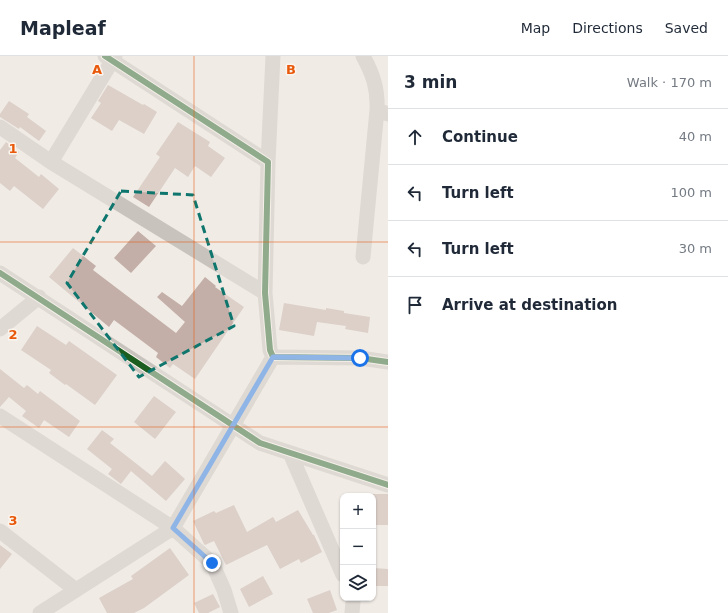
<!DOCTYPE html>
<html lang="en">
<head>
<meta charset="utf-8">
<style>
	:root { --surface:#fff; --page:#f2f2f3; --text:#1f2937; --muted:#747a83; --line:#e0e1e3 }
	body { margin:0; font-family:"DejaVu Sans",sans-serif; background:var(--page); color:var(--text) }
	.controls { position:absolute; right:12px; bottom:12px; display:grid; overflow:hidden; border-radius:8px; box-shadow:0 1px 3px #0004 }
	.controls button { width:36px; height:36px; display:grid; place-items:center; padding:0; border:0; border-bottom:1px solid var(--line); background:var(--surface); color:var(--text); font:20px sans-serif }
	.stop { position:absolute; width:12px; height:12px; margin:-9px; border:3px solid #1a73e8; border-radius:50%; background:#fff }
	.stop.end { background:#1a73e8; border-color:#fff; box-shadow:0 1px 4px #0008 }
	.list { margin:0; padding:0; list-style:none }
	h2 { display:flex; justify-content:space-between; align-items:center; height:52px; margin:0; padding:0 16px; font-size:17px }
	h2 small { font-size:13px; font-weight:400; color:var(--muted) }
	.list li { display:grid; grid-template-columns:26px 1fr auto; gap:12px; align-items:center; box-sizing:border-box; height:56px; padding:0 16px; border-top:1px solid var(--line) }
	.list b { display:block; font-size:15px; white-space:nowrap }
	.list em { font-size:13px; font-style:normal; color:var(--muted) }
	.icon { flex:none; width:22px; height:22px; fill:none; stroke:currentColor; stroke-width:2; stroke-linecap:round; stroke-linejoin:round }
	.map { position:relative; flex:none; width:388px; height:557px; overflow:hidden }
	header { display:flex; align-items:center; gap:24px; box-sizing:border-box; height:56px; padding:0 20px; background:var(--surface); border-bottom:1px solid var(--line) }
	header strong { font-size:19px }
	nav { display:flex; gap:22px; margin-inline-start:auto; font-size:14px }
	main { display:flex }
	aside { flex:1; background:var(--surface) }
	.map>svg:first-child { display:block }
	.building { fill:#c3afa7 }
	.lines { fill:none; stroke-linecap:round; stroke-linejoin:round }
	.street { stroke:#c9c3be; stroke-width:15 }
	.cycleway-casing { stroke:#fbf5ee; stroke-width:8 }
	.cycleway { stroke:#1b5e20; stroke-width:6 }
	.route { stroke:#1a73e8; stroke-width:5 }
	.marked { fill:none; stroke:#0f766e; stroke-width:3; stroke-dasharray:8 5; stroke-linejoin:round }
	.grid { fill:none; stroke:#e8590c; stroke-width:1; stroke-opacity:0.55 }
	.grid-label { font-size:13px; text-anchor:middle; font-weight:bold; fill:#e8590c; stroke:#fbf5ee; stroke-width:3; stroke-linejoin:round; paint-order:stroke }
</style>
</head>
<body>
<header>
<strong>Mapleaf</strong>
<nav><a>Map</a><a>Directions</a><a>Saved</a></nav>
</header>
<main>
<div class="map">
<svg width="388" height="557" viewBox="0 0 388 557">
	<rect width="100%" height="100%" fill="#f0ebe5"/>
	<path class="building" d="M108,29L143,49L144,48L157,56L144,78L119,64L112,75L91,62L101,47L98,45Z
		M9,45L29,58L27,61L46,75L39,85L20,71L19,73L0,61V58Z
		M178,66L210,86L208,90L225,102L211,121L195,110L188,121L175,112L149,151L133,141L160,101L156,98Z
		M6,86L19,96L15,102L39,121L41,118L59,133L43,153L14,130L10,135L0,127V94Z
		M138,175L156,190L131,217L114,202Z
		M73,192L96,210L93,214L176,277L185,266L157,241L162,236L182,250L205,221L216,230L215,231L244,251L195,323L173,308L170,312L156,301L158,297L114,264L109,271L49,221Z
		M284,247L326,254V252L344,255V257L370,261L368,277L345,273L346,270L317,266L314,280L279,274Z
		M37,270L66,289L69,285L117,319L95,349L66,328L65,329L49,317L51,314L21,294Z
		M0,313L24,332L27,329L38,338L40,335L80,365L69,381L44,364L39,372L22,360L26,355L9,341L0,351Z
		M154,340L176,356L155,383L134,366Z
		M102,374L114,383L110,387L152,420L165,405L185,423L166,445L131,415L121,428L108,418L112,413L87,393Z
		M373,438H388V469H373Z
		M234,449L247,476L273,461L276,466L298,454L313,479H314L322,496L301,507L299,503L280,513L267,489L226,509L214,485L205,489L204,488L193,465L214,455L216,457Z
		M0,489L12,498L0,513Z
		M170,492L189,519L144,552L134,557H107L99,542L133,523L131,520Z
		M373,512L388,513V530H373Z
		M263,520L273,538L249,551L240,533Z
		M330,534L337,554L329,557H313L307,543Z
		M213,538L220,551L208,557H199L194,547Z"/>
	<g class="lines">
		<path class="street" d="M105,0L268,106L265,237L270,294L273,301L360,302L388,306
			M115,0L51,106L265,237
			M363,0C373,18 378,33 377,54L388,58
			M0,71L51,106
			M268,106L273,0
			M363,201L377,54
			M0,217L260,387L388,429
			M0,273L39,241
			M0,360L173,472L40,557
			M290,397L343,519
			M0,475L76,534
			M352,542L353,546L352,557
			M231,557L224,534L212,507L173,472L273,301"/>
		<g class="cycleway-casing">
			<path id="cycleway" d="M105,0L268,106L265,237L270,294L273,301L360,302L388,306
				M0,217L260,387L388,429"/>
		</g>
		<use href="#cycleway" class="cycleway"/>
	</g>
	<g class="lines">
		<path class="route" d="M212,507L173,472L273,301L360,302"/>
	</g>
	<path d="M0 0H388V557H0ZM121,135L193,139L234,270L139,321L67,227Z" fill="#f0ebe5" fill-opacity=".55" fill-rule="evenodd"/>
	<path class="marked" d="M121,135L193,139L234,270L139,321L67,227Z"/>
	<path class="grid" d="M194,0V557M0,186H388M0,371H388"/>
	<g class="grid-label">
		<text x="97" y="18">A</text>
		<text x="291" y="18">B</text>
		<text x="13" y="97">1</text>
		<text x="13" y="283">2</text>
		<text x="13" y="469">3</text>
	</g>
</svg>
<div class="controls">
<button>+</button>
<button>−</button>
<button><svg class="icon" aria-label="layers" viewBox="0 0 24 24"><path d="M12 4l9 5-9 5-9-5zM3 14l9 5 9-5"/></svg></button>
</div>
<div class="stop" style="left:360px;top:302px"></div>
<div class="stop end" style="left:212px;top:507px"></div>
</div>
<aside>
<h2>3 min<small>Walk · 170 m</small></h2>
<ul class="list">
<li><svg class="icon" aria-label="ahead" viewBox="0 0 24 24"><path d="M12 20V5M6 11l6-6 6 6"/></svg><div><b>Continue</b></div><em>40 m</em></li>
<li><svg class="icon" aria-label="left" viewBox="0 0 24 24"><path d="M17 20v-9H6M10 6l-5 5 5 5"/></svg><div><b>Turn left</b></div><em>100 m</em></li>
<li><svg class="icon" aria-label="left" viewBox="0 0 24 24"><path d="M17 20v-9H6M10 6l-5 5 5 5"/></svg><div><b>Turn left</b></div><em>30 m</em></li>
<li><svg class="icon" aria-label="arrive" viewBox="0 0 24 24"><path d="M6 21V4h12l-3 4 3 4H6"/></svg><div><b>Arrive at destination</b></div></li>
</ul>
</aside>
</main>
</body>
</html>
